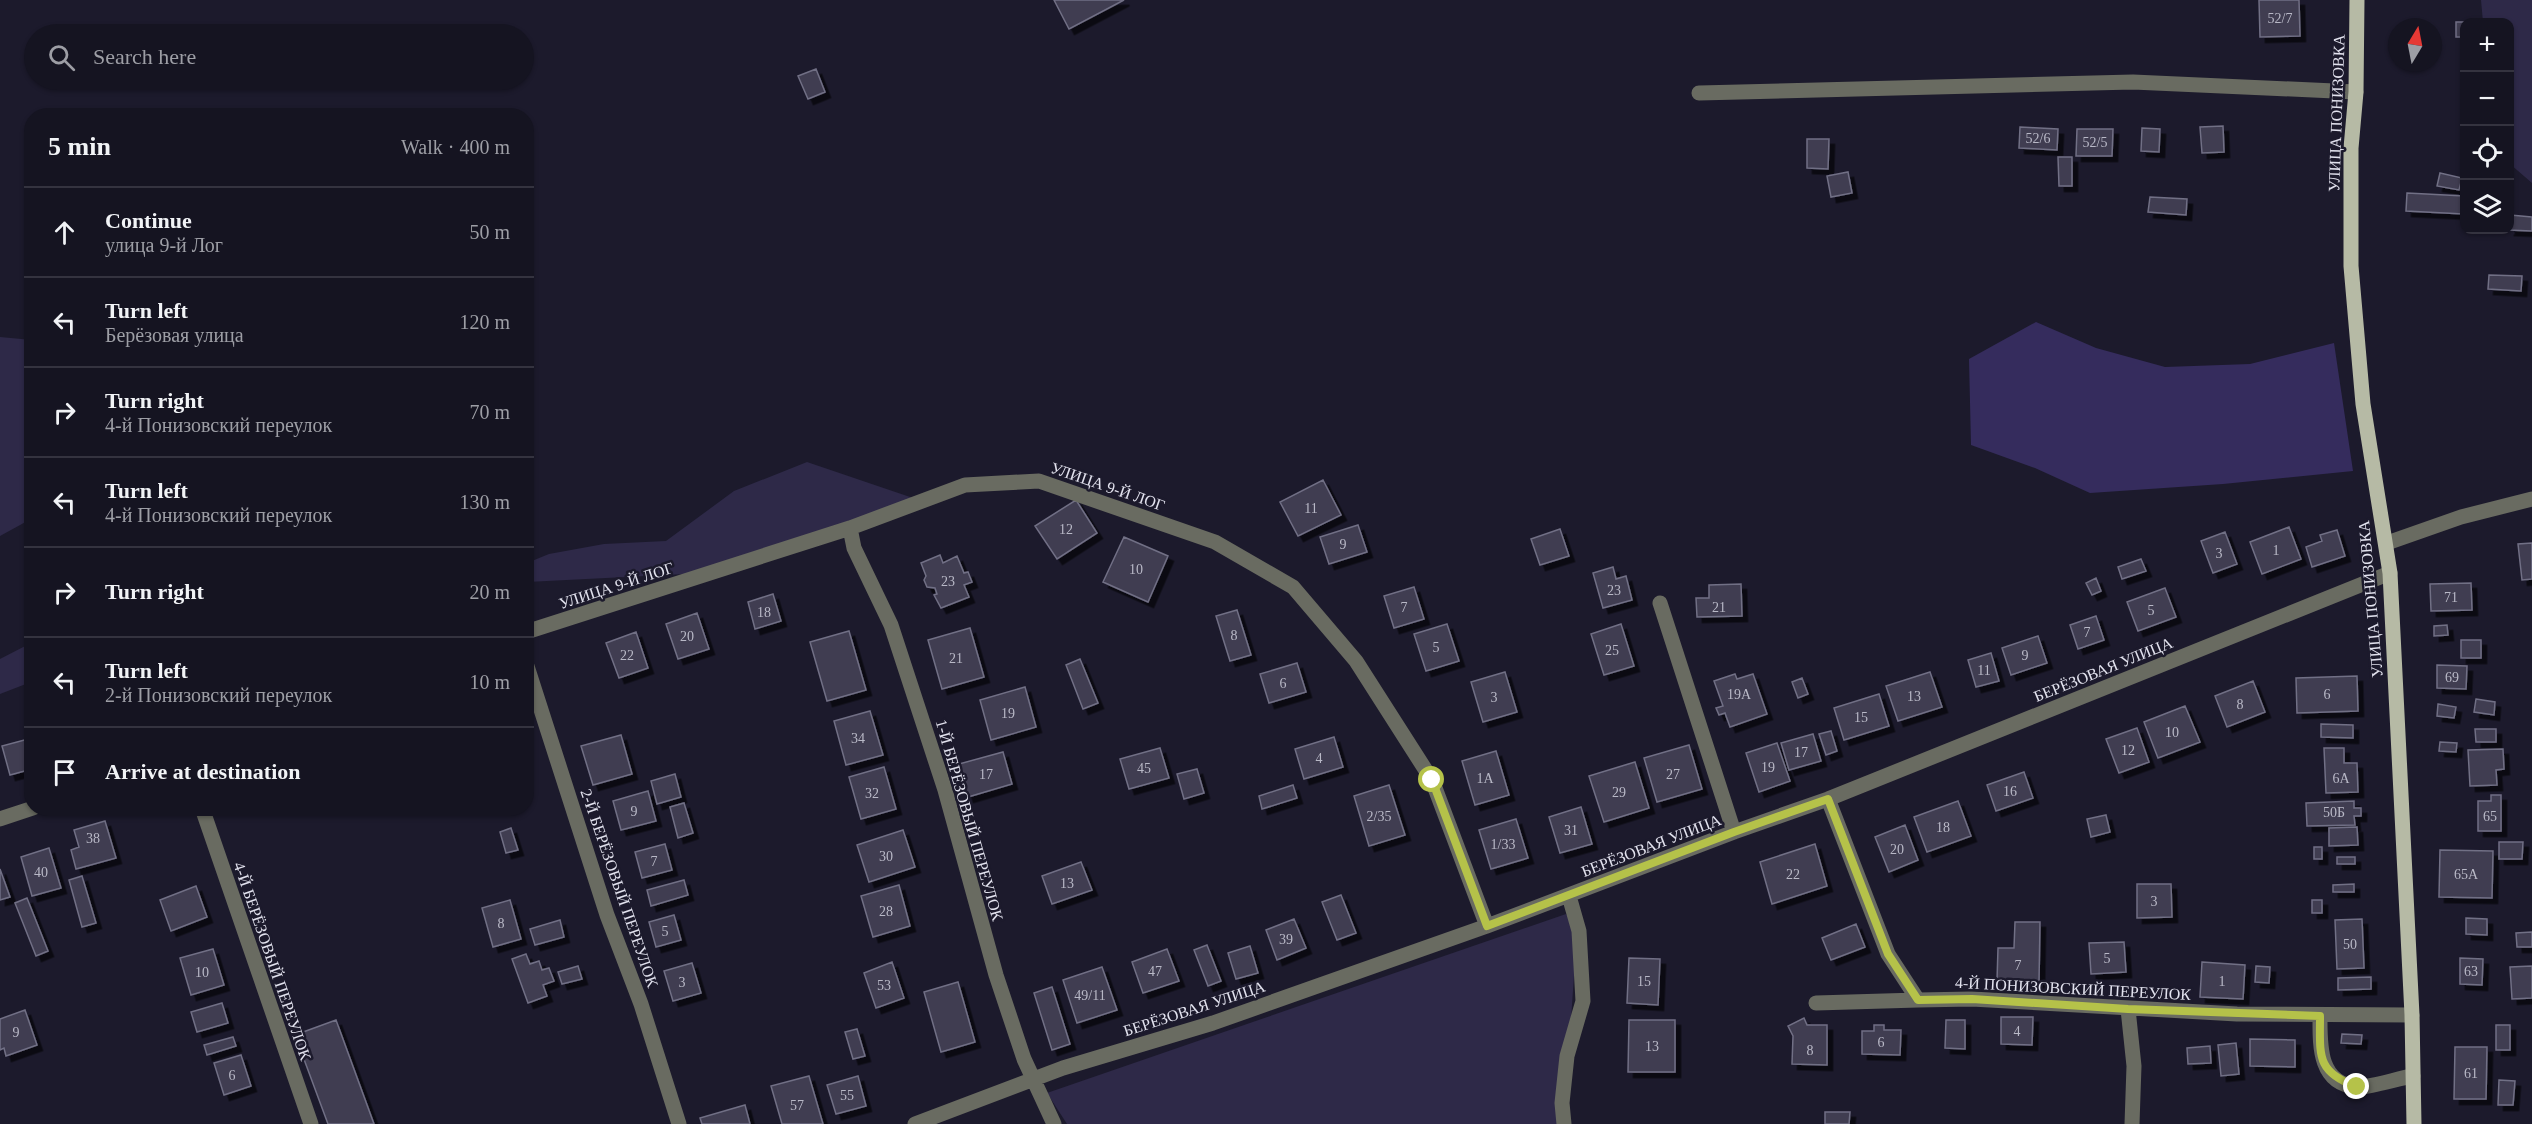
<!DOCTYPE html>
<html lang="en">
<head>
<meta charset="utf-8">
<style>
	:root { --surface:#151421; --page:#1e1d2a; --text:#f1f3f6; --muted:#9d9ea5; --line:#34333f }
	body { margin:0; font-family:"Times New Roman",serif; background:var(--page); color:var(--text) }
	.controls { position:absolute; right:18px; top:18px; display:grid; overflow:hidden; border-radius:12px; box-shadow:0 2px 4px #0004 }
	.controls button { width:54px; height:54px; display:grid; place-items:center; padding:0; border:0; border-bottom:2px solid var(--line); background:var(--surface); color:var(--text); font:30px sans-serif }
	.compass { position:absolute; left:2388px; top:18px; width:54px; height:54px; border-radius:50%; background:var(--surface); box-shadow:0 2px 4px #0004; rotate:10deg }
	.stop { position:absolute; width:18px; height:18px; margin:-14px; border:4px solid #b5c249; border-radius:50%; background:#fff }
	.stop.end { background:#b5c249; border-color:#fff; box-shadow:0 2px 6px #0008 }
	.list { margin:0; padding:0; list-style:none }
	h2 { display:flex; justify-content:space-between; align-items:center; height:78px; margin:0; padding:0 24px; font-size:26px }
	h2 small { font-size:20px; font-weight:400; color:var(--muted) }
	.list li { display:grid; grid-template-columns:39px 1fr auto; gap:18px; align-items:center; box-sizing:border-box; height:90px; padding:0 24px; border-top:2px solid var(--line) }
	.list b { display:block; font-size:22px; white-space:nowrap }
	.list p { margin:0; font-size:20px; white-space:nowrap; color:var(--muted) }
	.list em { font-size:20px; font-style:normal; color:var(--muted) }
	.icon { flex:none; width:33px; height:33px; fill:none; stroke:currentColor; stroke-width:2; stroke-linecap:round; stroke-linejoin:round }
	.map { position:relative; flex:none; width:2532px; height:1124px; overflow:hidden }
	.search { position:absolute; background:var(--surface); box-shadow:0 2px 4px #0004; left:24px; top:24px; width:510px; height:66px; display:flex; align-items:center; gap:15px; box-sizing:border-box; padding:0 21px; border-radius:33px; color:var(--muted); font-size:22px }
	.panel { position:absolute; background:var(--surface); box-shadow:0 2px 4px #0004; left:24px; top:108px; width:510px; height:708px; border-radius:24px }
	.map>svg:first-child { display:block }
	.green { fill:#2e2948 }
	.water { fill:#352c5d }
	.building { fill:#3f3d51; stroke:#716f85; stroke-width:1.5; filter:url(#shadow) }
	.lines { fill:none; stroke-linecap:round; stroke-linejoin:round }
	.minor { stroke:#696b61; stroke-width:15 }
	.major { stroke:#b6baa5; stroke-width:15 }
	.route { stroke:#b5c249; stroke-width:8 }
	.labels { text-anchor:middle; stroke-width:5; stroke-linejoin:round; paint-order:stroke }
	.number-label { font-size:14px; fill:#b9b9c7 }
	.street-label { font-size:16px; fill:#e2e2ee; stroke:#1c1a2c }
</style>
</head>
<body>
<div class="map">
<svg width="2532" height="1124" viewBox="0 0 2532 1124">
	<defs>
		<filter id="shadow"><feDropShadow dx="5.5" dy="5.5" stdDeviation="0" flood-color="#0009"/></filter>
	</defs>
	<rect width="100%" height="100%" fill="#1c1a2c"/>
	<path class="green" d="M2481,0H2532V183L2510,164V22H2483Z
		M0,337L32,340L31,519L0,536Z
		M807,462L913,498L796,541L685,574L527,582V563L549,554L604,544L666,541L734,491Z
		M31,643V682L0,694V659Z
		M1566,914L1577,931L1564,1124H1067L1047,1093Z"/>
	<path class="water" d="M2036,322L2096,348L2165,367L2250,364L2334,343L2353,471L2223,484L2090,493L2035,468L1971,445L1969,359Z"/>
	<path class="building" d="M1054,0H1124L1069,29Z
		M2259,0H2299L2300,36L2260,37Z
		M2456,22H2476H2464V37H2456Z
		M816,69L825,92L808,99L798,76Z
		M2223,126L2224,152L2202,153L2200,127Z
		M2020,127L2058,129L2057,150L2019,148Z
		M2142,128L2160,129L2159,152L2141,151Z
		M2077,129H2113L2112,156H2076Z
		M1807,139H1829L1828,169L1807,168Z
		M2058,157H2072V186H2059Z
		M1848,172L1852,193L1831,197L1827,176Z
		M2440,173L2462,178L2459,190L2437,186Z
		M2407,193L2464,196V214L2406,211Z
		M2150,197L2187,199L2186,215L2148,212Z
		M2510,215L2532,217V231L2508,230H2510Z
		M2489,275L2522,276L2521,291L2488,289Z
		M1323,480L1341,515L1298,536L1280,502Z
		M1076,500L1097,533L1057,559L1035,526Z
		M1358,525L1367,552L1329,564L1320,537Z
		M2289,527L2301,559L2262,574L2250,542Z
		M1560,529L1569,556L1540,565L1531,539Z
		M2337,530L2345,556L2312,567L2306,547L2322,541L2320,535Z
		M2225,532L2237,564L2213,573L2201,541Z
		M1124,537L1168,556L1148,602L1103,582Z
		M2532,543V579L2522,580L2518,544Z
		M940,555L943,563L957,556L964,573L968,572L972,582L964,585L969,597L941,608L934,595L937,594L935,588L927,587L924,580L926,576L921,563Z
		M2141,559L2146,571L2122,579L2118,567Z
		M1613,567L1616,579L1626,576L1632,600L1603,608L1593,573Z
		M2096,578L2101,591L2092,595L2086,583Z
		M2471,583L2472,610L2431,611L2430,584Z
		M1741,584L1742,616L1697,617L1696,598H1709V585Z
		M1414,587L1424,619L1394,628L1384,596Z
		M2165,588L2176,617L2138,631L2127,602Z
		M773,594L781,621L755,629L748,602Z
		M1237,610L1251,655L1230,661L1216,616Z
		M697,613L709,649L678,659L666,624Z
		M2096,616L2104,640L2078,649L2070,625Z
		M1447,624L1459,661L1426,671L1414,634Z
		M1621,624L1634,666L1604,675L1591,634Z
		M2447,625L2448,635L2434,636V626Z
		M970,628L984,677L942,689L928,640Z
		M849,631L866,690L827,701L810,642Z
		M636,632L648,668L619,678L606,643Z
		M2038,636L2047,663L2011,675L2002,648Z
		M2461,640H2481V658H2461Z
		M1991,653L1999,681L1976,687L1968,660Z
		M1080,659L1098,703L1083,709L1066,665Z
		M1297,663L1306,692L1269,703L1260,674Z
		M2437,665L2467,666L2466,689L2437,688Z
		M1505,672L1517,712L1483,722L1471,682Z
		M1930,672L1942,707L1898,721L1886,686Z
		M1735,674L1737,679L1753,674L1767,714L1730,727L1725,713L1719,715L1716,708L1723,706L1714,681Z
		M2357,676L2358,711L2297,713L2296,678Z
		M1802,678L1808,694L1798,698L1792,682Z
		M2253,681L2265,712L2227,727L2215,696Z
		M1025,687L1036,727L991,740L980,700Z
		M1879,694L1889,726L1844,740L1834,708Z
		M2476,699L2495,702L2494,715L2474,712Z
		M2438,704L2456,707L2454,718L2437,716Z
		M2185,706L2200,742L2158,758L2144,722Z
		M870,711L883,755L846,765L834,721Z
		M2321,724L2353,725V738L2321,737Z
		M2137,728L2149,762L2119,773L2106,739Z
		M2475,729H2496V742H2476Z
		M1831,731L1837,751L1826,755L1819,734Z
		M1813,734L1821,761L1789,770L1781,743Z
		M621,735L632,774L593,785L581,746Z
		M1334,737L1343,767L1304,779L1295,749Z
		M32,738V769L10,775L2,746Z
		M2440,742L2457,743L2456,752L2439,751Z
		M1777,743L1790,781L1759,792L1746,753Z
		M1689,745L1702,789L1657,802L1644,758Z
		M1160,748L1169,778L1129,789L1120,759Z
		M2324,748H2344V763H2357L2358,792L2326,793Z
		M2503,749L2504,769L2496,770L2497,785L2470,786L2468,750Z
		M1496,751L1509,795L1475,805L1462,761Z
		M1003,752L1012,784L968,797L959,764Z
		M1635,762L1649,808L1604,822L1589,776Z
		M884,767L896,809L861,819L849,777Z
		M1197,769L1204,793L1184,799L1177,774Z
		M2024,772L2033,798L1996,811L1987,785Z
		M675,774L681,797L657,804L651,781Z
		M1293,785L1297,798L1262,809L1259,796Z
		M1389,785L1405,835L1369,846L1354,796Z
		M648,791L656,821L621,830L613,801Z
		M2491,795H2501V831H2478V801H2491Z
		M1958,801L1971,836L1927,852L1914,817Z
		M2354,801V808H2361V816H2354L2355,825L2307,826L2306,803Z
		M684,803L693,833L678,838L670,807Z
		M1581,807L1592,844L1560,853L1549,817Z
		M2106,815L2110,832L2091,837L2087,819Z
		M1516,819L1528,858L1491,869L1479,830Z
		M105,821L116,858L76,869L71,850L79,847L74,830Z
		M1905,825L1918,860L1889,872L1875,837Z
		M2357,827L2358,845L2329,846V828Z
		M511,828L518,850L506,853L500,832Z
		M903,830L915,867L869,882L857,845Z
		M2499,842H2523L2522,859H2499Z
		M665,844L672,870L642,878L635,852Z
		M1815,844L1827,886L1772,904L1760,862Z
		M2314,847H2322V859H2314Z
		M49,848L61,888L32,896L21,857Z
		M2440,850L2493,851L2492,898L2439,897Z
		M2337,857H2355V864H2337Z
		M1081,862L1092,890L1052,904L1042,876Z
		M0,869L10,897L0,900Z
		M82,876L96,923L82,927L69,880Z
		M684,880L688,895L651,906L647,890Z
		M2137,884H2171L2172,917L2137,918Z
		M2354,884V892H2333V885Z
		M899,885L910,926L873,937L861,896Z
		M196,886L207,917L171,931L160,900Z
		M1341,895L1356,933L1337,940L1322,902Z
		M27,898L48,951L36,956L15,903Z
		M510,900L521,939L493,947L482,908Z
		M2312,900H2322V913H2312Z
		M674,915L681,940L656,947L649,922Z
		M2466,918L2487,919V935L2466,934Z
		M1294,919L1306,948L1277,960L1266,930Z
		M2362,919L2364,968L2337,969L2335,920Z
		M560,920L564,937L535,945L530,929Z
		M2015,922H2040L2039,982L1997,981L1998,948H2014Z
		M1856,924L1865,947L1831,960L1822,938Z
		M2532,932V947H2517L2516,933Z
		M2124,942L2126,972L2091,974L2089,943Z
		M1207,945L1221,981L1208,986L1194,950Z
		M1250,946L1258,973L1236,979L1228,953Z
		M213,949L224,985L191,995L180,958Z
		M1167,949L1179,981L1143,993L1132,962Z
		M526,954L530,964L539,961L542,970L549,968L554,981L543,985L547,996L528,1003L512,959Z
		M1629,958L1660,959L1658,1005L1627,1003Z
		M2460,958L2483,959L2482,985L2460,984Z
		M892,962L904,998L876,1008L864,973Z
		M2202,962L2245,965L2243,999L2200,997Z
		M692,963L701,993L673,1001L664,971Z
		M578,966L582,979L562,984L558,972Z
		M2256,966L2270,967L2269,983L2255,982Z
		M2532,966V998L2512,999L2510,967Z
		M1102,967L1117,1010L1077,1023L1063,980Z
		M2371,977V989L2338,990V978Z
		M958,982L975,1042L941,1052L924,992Z
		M1052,987L1070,1044L1052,1050L1034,993Z
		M222,1003L228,1023L197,1032L191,1012Z
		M25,1010L37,1045L6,1056L4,1048L0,1050V1019Z
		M2001,1017H2033L2032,1045L2001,1044Z
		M1804,1018L1807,1025H1827V1065L1792,1064L1793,1036L1788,1026Z
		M336,1020L374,1124H328L295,1035Z
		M1629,1020H1675V1072H1628Z
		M1946,1020H1965V1049L1945,1048Z
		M1874,1025H1884V1030H1901L1900,1055L1862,1054V1031H1874Z
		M2496,1025H2510V1050H2496Z
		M857,1029L865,1056L853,1059L845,1032Z
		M2342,1034L2362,1035L2361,1044L2341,1043Z
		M233,1037L236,1046L207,1055L204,1045Z
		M2250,1039L2295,1040V1067L2250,1066Z
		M2236,1043L2239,1074L2221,1076L2218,1045Z
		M2210,1046L2211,1063L2188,1064L2187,1048Z
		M2455,1047H2487L2486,1099H2454Z
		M241,1055L251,1086L224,1095L214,1063Z
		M809,1076L823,1124H782L771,1086Z
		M858,1076L866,1106L836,1114L827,1085Z
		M2499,1080L2515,1081L2513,1105H2498Z
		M745,1105L750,1124H702L700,1118Z
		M1825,1112H1850L1849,1124H1825Z"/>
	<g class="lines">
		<path class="minor" d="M1699,93L2133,82L2356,92
			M850,528L854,548L891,625L945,790L996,975L1024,1059L1054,1124
			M2387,543L2461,517L2532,499
			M1660,603L1734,832
			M526,632L850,528L965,485L1039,481L1215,542L1293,587L1356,661L1432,780L1487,926
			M526,663L607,915L641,1004L679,1124
			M1828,799L1888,954L1918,1000L1972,999L2237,1014L2412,1015
			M202,808L311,1124
			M0,819L33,808
			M1816,1003L1918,1000
			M2128,1009L2134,1066L2132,1124
			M2320,1016C2320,1044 2318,1084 2357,1087C2369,1088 2399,1078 2413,1076
			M915,1124L1063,1068L1213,1023L1487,926L1734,832L1828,799L2390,573
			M1564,1124L1562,1103L1567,1056L1583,1001L1579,931L1569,896"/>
		<path class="major" d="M2357,0L2356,92L2351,148V266L2363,404L2390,573L2412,1015L2414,1124"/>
	</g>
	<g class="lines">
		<path class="route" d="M1432,780L1487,926L1734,832L1828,799L1888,954L1918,1000L1972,999L2128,1009L2320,1016C2320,1056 2316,1072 2357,1087"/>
	</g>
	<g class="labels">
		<g class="number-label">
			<text x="2280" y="23">52/7</text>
			<text x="2038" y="143">52/6</text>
			<text x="2095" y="147">52/5</text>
			<text x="1311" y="513">11</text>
			<text x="1066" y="534">12</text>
			<text x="1343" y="549">9</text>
			<text x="2276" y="555">1</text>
			<text x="2219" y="558">3</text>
			<text x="1136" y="574">10</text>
			<text x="948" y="586">23</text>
			<text x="1614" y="595">23</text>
			<text x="2451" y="602">71</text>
			<text x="1404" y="612">7</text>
			<text x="1719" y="612">21</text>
			<text x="2151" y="615">5</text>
			<text x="764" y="617">18</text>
			<text x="2087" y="637">7</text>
			<text x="1234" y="640">8</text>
			<text x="687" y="641">20</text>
			<text x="1436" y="652">5</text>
			<text x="1612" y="655">25</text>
			<text x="627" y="660">22</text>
			<text x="2025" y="660">9</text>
			<text x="956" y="663">21</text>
			<text x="1984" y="675">11</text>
			<text x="2452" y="682">69</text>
			<text x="1283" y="688">6</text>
			<text x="1739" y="699">19А</text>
			<text x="2327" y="699">6</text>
			<text x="1914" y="701">13</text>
			<text x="1494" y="702">3</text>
			<text x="2240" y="709">8</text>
			<text x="1008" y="718">19</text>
			<text x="1861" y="722">15</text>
			<text x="2172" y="737">10</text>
			<text x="858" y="743">34</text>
			<text x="2128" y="755">12</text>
			<text x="1801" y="757">17</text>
			<text x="1319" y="763">4</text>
			<text x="1768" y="772">19</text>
			<text x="1144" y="773">45</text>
			<text x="986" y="779">17</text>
			<text x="1673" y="779">27</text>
			<text x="1485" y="783">1А</text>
			<text x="2341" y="783">6А</text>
			<text x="2010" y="796">16</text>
			<text x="1619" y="797">29</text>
			<text x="872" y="798">32</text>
			<text x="634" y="816">9</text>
			<text x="2334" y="817">50Б</text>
			<text x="1379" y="821">2/35</text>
			<text x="2490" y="821">65</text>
			<text x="1943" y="832">18</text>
			<text x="1571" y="835">31</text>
			<text x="93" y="843">38</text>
			<text x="1503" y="849">1/33</text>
			<text x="1897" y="854">20</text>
			<text x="886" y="861">30</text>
			<text x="654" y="866">7</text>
			<text x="41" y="877">40</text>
			<text x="1793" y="879">22</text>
			<text x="2466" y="879">65А</text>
			<text x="1067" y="888">13</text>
			<text x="2154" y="906">3</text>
			<text x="886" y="916">28</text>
			<text x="501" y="928">8</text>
			<text x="665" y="936">5</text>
			<text x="1286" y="944">39</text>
			<text x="2350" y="949">50</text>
			<text x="2107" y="963">5</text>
			<text x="2018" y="970">7</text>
			<text x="1155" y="976">47</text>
			<text x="2471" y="976">63</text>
			<text x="202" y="977">10</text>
			<text x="1644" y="986">15</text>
			<text x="2222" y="986">1</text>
			<text x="682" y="987">3</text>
			<text x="884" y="990">53</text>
			<text x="1090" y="1000">49/11</text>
			<text x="2017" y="1036">4</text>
			<text x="16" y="1037">9</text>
			<text x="1881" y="1047">6</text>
			<text x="1652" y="1051">13</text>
			<text x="1810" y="1055">8</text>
			<text x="2471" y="1078">61</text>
			<text x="232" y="1080">6</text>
			<text x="847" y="1100">55</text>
			<text x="797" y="1110">57</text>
		</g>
		<g class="street-label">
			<text transform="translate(2336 113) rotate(-88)" y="6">УЛИЦА ПОНИЗОВКА</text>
			<text transform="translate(1108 486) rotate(19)" y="6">УЛИЦА 9-Й ЛОГ</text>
			<text transform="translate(616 585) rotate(-18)" y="6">УЛИЦА 9-Й ЛОГ</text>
			<text transform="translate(2370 599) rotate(-95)" y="6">УЛИЦА ПОНИЗОВКА</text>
			<text transform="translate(2103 669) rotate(-22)" y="6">БЕРЁЗОВАЯ УЛИЦА</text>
			<text transform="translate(970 820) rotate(74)" y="6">1-Й БЕРЁЗОВЫЙ ПЕРЕУЛОК</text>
			<text transform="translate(1651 845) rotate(-21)" y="6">БЕРЁЗОВАЯ УЛИЦА</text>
			<text transform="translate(620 888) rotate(71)" y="6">2-Й БЕРЁЗОВЫЙ ПЕРЕУЛОК</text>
			<text transform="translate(273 961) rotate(71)" y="6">4-Й БЕРЁЗОВЫЙ ПЕРЕУЛОК</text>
			<text transform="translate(2073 988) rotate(3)" y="6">4-Й ПОНИЗОВСКИЙ ПЕРЕУЛОК</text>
			<text transform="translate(1194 1008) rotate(-18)" y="6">БЕРЁЗОВАЯ УЛИЦА</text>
		</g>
	</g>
</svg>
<div class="controls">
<button>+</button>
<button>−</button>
<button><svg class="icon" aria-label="locate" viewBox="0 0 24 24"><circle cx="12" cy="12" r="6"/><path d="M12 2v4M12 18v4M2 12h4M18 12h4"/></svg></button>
<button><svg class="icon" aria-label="layers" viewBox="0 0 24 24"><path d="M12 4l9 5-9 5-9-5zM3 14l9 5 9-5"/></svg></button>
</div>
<svg class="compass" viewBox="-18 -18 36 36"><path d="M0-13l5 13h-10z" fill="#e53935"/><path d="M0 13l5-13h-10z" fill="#9d9ea5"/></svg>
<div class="stop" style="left:1432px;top:780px"></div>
<div class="stop end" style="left:2357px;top:1087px"></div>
<div class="search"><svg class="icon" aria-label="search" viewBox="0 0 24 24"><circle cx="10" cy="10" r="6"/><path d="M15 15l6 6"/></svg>Search here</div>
<section class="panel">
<h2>5 min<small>Walk · 400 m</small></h2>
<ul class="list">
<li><svg class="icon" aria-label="ahead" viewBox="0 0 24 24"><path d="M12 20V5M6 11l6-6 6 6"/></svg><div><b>Continue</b><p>улица 9-й Лог</p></div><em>50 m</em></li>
<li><svg class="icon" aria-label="left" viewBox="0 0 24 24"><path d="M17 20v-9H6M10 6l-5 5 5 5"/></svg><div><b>Turn left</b><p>Берёзовая улица</p></div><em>120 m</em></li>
<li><svg class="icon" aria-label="right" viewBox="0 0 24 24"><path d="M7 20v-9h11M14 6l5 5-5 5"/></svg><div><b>Turn right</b><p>4-й Понизовский переулок</p></div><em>70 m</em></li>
<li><svg class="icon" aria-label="left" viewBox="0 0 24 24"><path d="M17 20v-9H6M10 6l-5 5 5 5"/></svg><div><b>Turn left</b><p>4-й Понизовский переулок</p></div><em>130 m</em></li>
<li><svg class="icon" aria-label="right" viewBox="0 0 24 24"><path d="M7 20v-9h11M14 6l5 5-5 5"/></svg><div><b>Turn right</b></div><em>20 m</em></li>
<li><svg class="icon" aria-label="left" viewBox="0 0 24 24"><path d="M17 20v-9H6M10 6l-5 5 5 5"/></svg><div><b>Turn left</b><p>2-й Понизовский переулок</p></div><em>10 m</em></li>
<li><svg class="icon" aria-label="arrive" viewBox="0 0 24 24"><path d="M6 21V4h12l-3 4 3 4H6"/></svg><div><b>Arrive at destination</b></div></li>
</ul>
</section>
</div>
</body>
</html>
